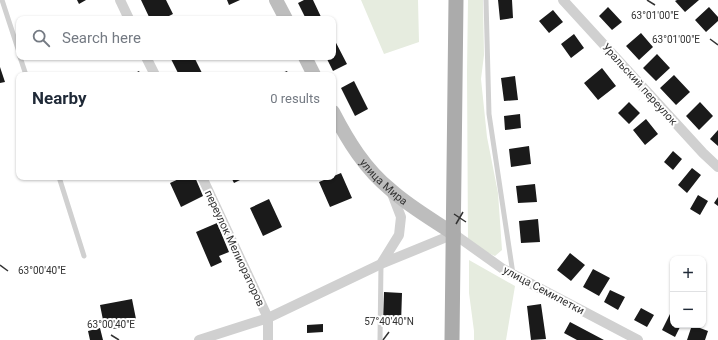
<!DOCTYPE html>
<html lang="en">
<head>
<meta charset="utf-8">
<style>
	:root { --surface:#fff; --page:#f6f6f7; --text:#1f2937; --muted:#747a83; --line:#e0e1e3 }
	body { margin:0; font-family:Roboto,sans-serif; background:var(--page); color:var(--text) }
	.controls { position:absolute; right:12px; bottom:12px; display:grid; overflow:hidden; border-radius:8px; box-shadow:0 1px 3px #0004 }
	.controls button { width:36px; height:36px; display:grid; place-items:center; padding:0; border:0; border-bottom:1px solid var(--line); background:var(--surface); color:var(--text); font:20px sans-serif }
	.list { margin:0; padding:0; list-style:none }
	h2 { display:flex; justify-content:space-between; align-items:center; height:52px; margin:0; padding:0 16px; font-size:17px }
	h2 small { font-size:13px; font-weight:400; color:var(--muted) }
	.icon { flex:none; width:22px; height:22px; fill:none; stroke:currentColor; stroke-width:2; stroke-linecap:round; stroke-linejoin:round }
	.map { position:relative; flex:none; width:718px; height:340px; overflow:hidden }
	.search { position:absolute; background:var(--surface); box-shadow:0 1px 3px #0004; left:16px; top:16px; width:320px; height:44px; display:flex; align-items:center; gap:10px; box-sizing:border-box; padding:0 14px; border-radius:8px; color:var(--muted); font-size:15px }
	.panel { position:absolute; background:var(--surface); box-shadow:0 1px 3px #0004; left:16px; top:72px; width:320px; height:108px; border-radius:8px }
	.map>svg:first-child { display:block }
	.green { fill:#e6ecdf }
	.building { fill:#1a1a1a }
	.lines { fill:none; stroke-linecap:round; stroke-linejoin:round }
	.lane { stroke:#d0d0d0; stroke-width:5 }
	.street { stroke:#d0d0d0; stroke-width:10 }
	.secondary { stroke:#bdbdbd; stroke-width:14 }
	.primary { stroke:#ababab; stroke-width:15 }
	.ticks { fill:none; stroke:#333; stroke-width:1.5 }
	.labels { text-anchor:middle; stroke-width:4; stroke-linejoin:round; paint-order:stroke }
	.street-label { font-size:11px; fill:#333; stroke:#fff }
	.ticks-label { font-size:10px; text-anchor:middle; fill:#333; stroke:#fff; stroke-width:4; stroke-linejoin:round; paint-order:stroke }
</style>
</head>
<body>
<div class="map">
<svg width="718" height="340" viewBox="0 0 718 340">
	<rect width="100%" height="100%" fill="#fff"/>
	<path class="green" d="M361,0H418L419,42L384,54Z
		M468,0H483L484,55L481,79L487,137L498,193L502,250L495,256L468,244L467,72Z
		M469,260L515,286L506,340H474V331L469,293Z"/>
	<path class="building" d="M77,0H86L79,4Z
		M141,0H166L173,14L163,19H150Z
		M227,0H240L229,5Z
		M304,0H313L322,19H306L298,3Z
		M498,0H512L513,18L500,20Z
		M677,0H699L685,12L675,1Z
		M608,7L622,22L612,30L599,16Z
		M709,7L718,17V21L706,32L695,20Z
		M553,10L563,22L549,33L539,21Z
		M641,33L653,47L639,60L626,46Z
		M574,34L584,48L571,58L561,44Z
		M333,37L347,64L333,71L326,57H333Z
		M657,54L670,68L656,81L643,68Z
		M170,57H194L202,73L198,75H179Z
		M0,67L5,82L0,83Z
		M602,68L616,86L598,100L584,83Z
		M139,71L141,75H131Z
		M287,71L289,75H277Z
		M674,75L690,92L676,105L660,88Z
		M515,76L518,100L504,101L501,78Z
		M354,81L368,109L355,116L341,88Z
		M629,102L640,113L629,124L618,113Z
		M700,102L713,116L699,130L686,116Z
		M520,114L521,128L505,130L504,116Z
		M646,119L658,134L645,145L633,130Z
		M718,130V146L710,139Z
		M529,146L531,164L511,167L509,149Z
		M673,151L682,159L673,170L664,162Z
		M692,168L701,175L687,193L678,185Z
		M341,173L352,198L330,207L319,182Z
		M183,177H195L203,196L181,207L170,183Z
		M231,177H246L234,183Z
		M535,184L537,202L518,203L516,186Z
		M698,195L708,201L700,215L690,209Z
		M718,197V206L714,203Z
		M269,199L282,227L263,236L250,208Z
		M538,219L540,242L521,243L519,221Z
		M217,223L229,252L219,256L222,262L211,267L196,232Z
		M570,253L585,265L571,281L557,270Z
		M593,269L610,278L599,296L583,287Z
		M610,290L625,297L618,310L604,302Z
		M384,292L402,293L401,324L383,323Z
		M132,299L136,319L118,322L119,328L112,329L111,324L104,325L100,305Z
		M541,304L546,339L531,340L527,306Z
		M641,308L654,315L647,327L634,320Z
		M671,312H673V325H681L675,337L662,330Z
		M570,322L604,340H577L564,333Z
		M323,324V332L307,333V325Z
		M692,325L708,331L705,340H687Z
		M100,328L103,340H90L88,331Z"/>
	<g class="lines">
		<path class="lane" d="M2,0L19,52
			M486,0L489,114L513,274
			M20,57L26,75
			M59,177L84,256
			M380,340L381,264"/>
		<path class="street" d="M120,0L129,19
			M563,0L703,153L718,167
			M146,57L155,75
			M202,177L268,318V340
			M381,264L399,235L401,217L391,191
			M199,340L268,318L381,264L454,234L503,269L638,340"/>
		<g class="secondary">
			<path d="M276,0L286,19"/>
			<path d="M305,57L314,75"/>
			<path id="s1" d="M333,112C348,141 365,169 391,190C410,207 433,220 454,234"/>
		</g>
		<path class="primary" d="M452,340L456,0"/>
	</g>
	<path class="ticks" d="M647,0L655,5M710,39L718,45M454,214L466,222M456,224L463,212M0,265L8,271M111,335L119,340M383,340L389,332"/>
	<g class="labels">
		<g class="street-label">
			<text transform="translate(640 84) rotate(48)" y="4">Уральский переулок</text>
			<text dy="4" stroke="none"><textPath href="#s1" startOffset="87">улица Мира</textPath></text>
			<text transform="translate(235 248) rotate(65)" y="4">переулок Мелиораторов</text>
			<text transform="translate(544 290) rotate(28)" y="4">улица Семилетки</text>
		</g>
	</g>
	<g class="ticks-label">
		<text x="655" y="19">63°01'00"E</text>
		<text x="676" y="43">63°01'00"E</text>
		<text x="42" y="274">63°00'40"E</text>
		<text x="389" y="325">57°40'40"N</text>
		<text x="111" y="328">63°00'40"E</text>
	</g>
</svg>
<div class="controls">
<button>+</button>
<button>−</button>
</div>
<div class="search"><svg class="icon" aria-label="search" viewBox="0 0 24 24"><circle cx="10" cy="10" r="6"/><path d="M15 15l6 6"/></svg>Search here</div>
<section class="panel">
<h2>Nearby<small>0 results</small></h2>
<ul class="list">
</ul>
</section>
</div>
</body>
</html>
